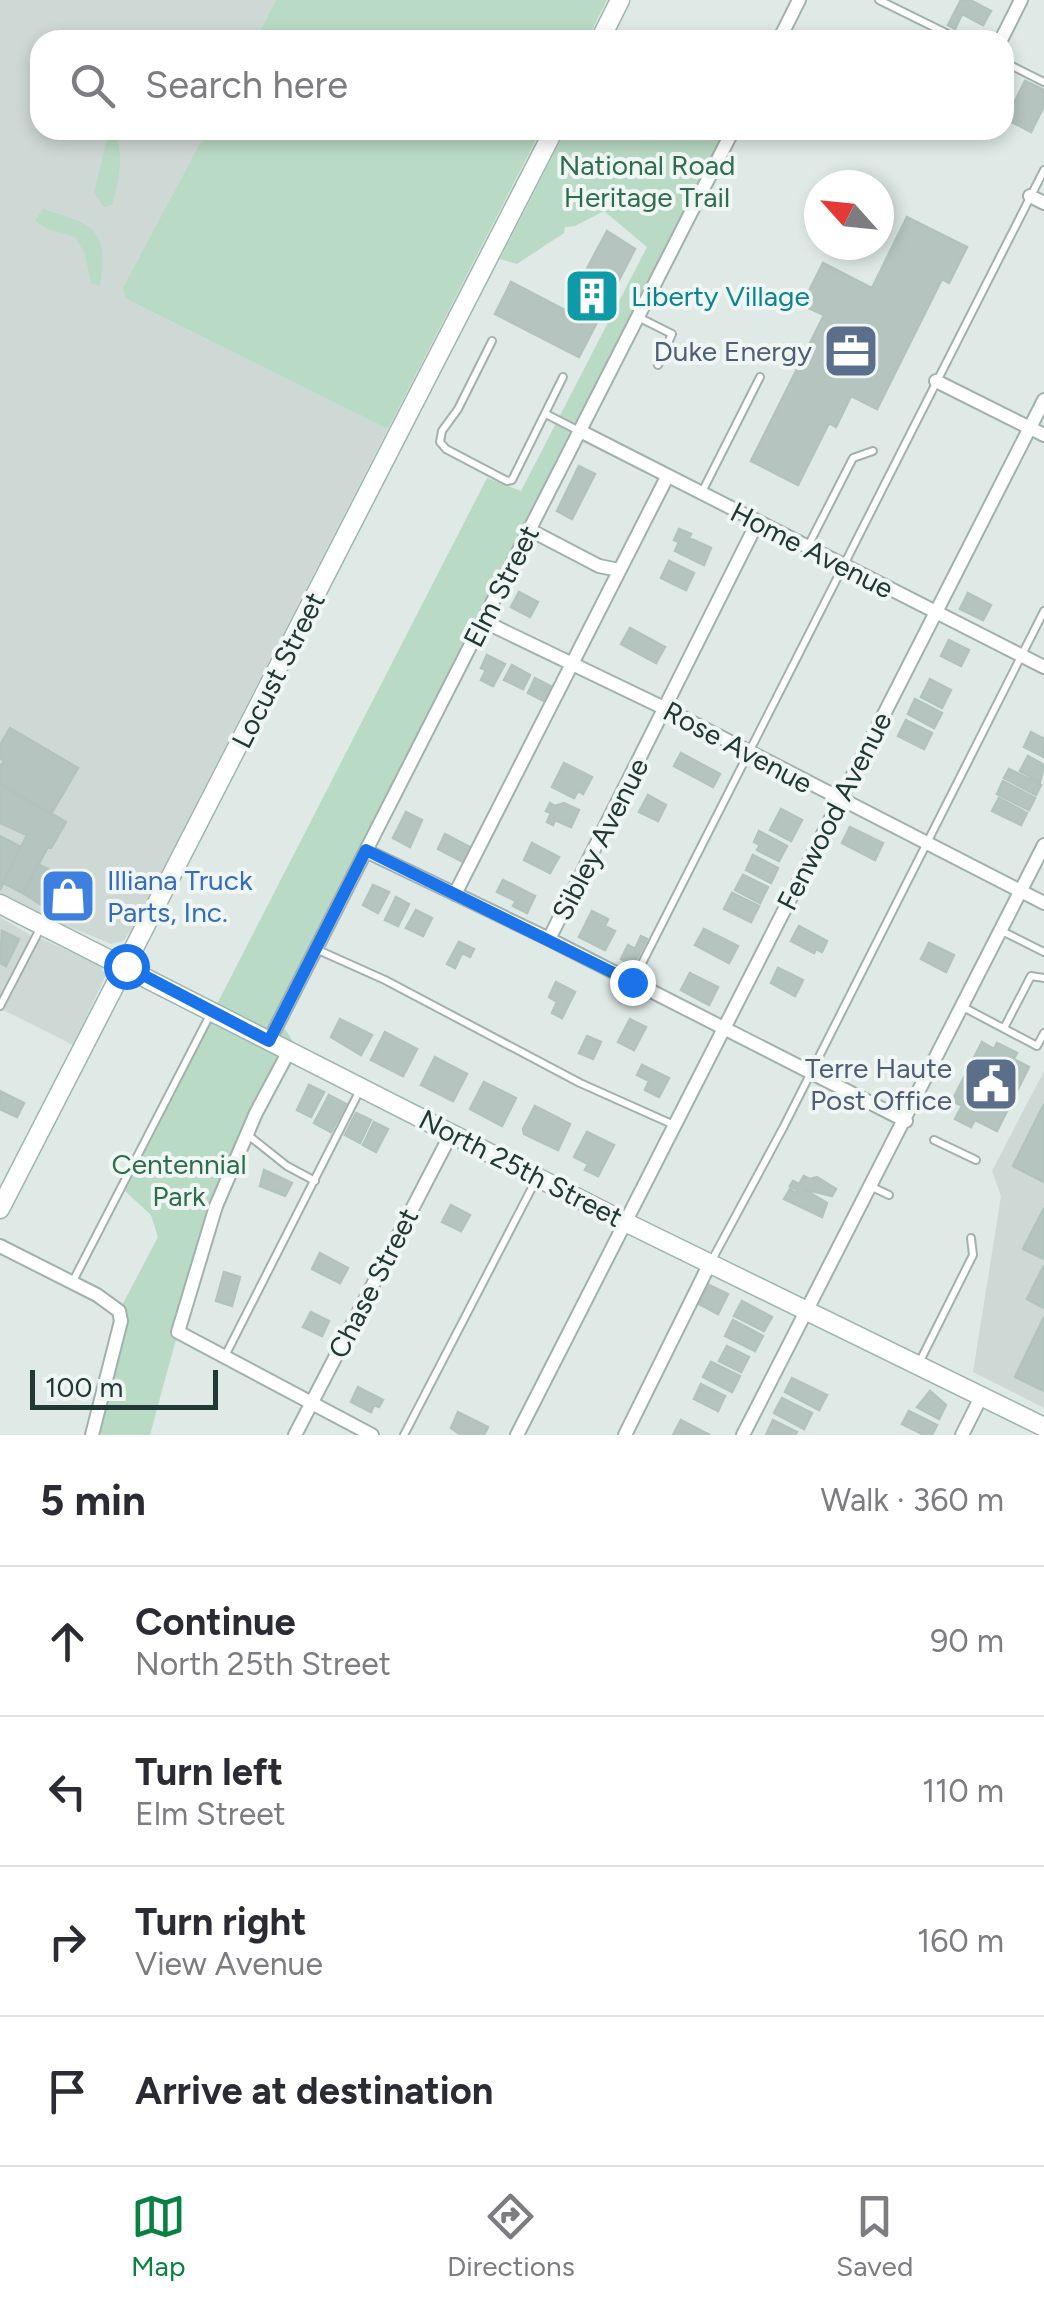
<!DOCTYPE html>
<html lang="en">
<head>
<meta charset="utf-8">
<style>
	:root { --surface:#fff; --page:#f7f7f7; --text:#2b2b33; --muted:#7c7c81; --line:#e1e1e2; --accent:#0b8043 }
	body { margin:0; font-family:Figtree,sans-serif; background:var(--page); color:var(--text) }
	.compass { position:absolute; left:804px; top:170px; width:90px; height:90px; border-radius:50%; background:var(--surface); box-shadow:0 5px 15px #0003; rotate:297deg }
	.scale { position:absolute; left:30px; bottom:25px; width:188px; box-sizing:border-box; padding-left:10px; border:5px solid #213935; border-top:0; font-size:28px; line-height:35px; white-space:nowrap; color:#213935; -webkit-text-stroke:8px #eff6f4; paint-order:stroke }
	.stop { position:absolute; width:30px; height:30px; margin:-22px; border:8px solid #1a73e8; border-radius:50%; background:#fff }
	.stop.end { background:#1a73e8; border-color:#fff; box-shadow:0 2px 10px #0008 }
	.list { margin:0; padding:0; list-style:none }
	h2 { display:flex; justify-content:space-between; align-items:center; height:130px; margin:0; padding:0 40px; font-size:42px }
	h2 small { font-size:32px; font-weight:400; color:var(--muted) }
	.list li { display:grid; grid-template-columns:65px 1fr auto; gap:30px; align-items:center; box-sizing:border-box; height:150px; padding:0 40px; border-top:2px solid var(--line) }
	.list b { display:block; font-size:38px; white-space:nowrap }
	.list p { margin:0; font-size:32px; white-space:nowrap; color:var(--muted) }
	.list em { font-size:32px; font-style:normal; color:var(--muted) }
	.icon { flex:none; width:55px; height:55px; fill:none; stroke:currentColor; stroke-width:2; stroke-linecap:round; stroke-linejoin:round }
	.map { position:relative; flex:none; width:1044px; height:1435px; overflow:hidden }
	.search { position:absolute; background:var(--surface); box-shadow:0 5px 15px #0003; left:30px; right:30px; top:30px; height:110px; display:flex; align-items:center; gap:25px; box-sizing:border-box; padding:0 35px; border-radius:30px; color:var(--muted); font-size:38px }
	.sheet { height:730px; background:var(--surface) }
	nav { display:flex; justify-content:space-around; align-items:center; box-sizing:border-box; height:140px; border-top:2px solid var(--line); background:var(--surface); font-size:28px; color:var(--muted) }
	nav a { display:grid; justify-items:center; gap:5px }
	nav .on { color:var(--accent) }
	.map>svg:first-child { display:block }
	.built { fill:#ced9d5 }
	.green { fill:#b9dac5 }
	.building { fill:#b5c4bf; stroke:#b2c3be; stroke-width:2.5 }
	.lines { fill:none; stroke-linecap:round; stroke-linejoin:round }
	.lane-casing { stroke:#a2b1ad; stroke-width:10 }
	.street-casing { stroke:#a2b1ad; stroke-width:16 }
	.secondary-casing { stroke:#9fb5af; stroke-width:21 }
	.lane { stroke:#fff; stroke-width:6 }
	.street { stroke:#fff; stroke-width:12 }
	.secondary { stroke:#fff; stroke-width:18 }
	.route { stroke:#1a73e8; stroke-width:12 }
	.labels { text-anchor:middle; stroke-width:8; stroke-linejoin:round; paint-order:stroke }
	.park-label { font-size:28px; fill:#2e6d4d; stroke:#eff6f4 }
	.culture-label { font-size:28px; fill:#0d838f; stroke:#eff6f4; text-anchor:start }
	.service-label { font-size:28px; fill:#4e5e75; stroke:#eff6f4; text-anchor:end }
	.street-label { font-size:28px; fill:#213935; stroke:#eff6f4 }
	.shop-label { font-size:28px; fill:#366cbe; stroke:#eff6f4; text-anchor:start }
</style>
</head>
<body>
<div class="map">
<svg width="1044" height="1435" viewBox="0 0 1044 1435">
	<rect width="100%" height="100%" fill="#dfeae6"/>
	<path class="built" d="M0,0H276L255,40H40V130H207L124,288L126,299L388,429L132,929L123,941L111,944L0,898Z
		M0,917L32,936L0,1000Z
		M38,937L100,966L106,975L73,1045L1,1009Z
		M1044,1071V1408L973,1372L1001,1196L992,1171Z"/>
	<path class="green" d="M276,0H607L587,40H255Z
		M207,130H541L388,429L126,299L123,288Z
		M566,130H733L316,949L283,1028C313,1057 274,1086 257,1112C252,1121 249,1131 245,1140C203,1235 177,1335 150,1435H92L119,1311L158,1237L151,1215L125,1191L209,1026L217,1004L487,478L521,491L647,247L604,211L575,226L565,227L564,233L517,264L500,259Z
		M114,131C125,152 119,182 112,205L104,207L94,193L107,139Z
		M43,209C92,224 109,227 100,285L91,284L85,254L75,237L47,229L35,221Z"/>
	<path class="building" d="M961,0H970L991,11L983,25L962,14L955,29L948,25Z
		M1025,81L1044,90V106L1031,132L1006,119Z
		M907,217L967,247L949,283L942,279L877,409L851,396L836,427L829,423L798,485L751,461L824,315L802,305L823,263L872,288Z
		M607,231L635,249L579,357L495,314L511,282L565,310Z
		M579,466L595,474L572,519L557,511Z
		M679,529L691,534L689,538L711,548L704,565L675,551L679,542L674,540Z
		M669,561L694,573L686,590L661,578Z
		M519,592L538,602L530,617L511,607Z
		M968,593L991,605L983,620L960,609Z
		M630,628L665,647L656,663L621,644Z
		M949,640L969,650L961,666L941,656Z
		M487,655L505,664L493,686L481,680L486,670L481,668Z
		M512,665L530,675L523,689L504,680Z
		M535,678L554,688L546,702L528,693Z
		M930,679L951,690L942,708L921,697Z
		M915,699L942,713L934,728L908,714Z
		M906,720L932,733L924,749L898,736Z
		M10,728L78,768L51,814L0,784V767L4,761L0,758V745Z
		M1031,732L1044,739V757L1024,747Z
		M681,753L720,774L713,787L674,766Z
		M1028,756L1044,765L1040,782L1020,771Z
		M564,763L592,777L583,794L578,791L574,798L552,787Z
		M1009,769L1041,785L1036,795L1004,778Z
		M1003,781L1035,798L1029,810L997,794Z
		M0,784L66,822L51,848L48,847L23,893L3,883L27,835L0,823Z
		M648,795L666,805L658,821L639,812Z
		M999,798L1027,813L1021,825L992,811Z
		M550,803L555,806L564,803L579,810L571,827L555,820L553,825L547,822L551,813L546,811Z
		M781,809L802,820L791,841L770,830Z
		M406,812L422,820L410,847L393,838Z
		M850,827L883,843L875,860L842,843Z
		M759,831L787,846L779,861L757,850L760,845L754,842Z
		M445,834L472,848L465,863L438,849Z
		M0,836L21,847L0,890Z
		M532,843L559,857L550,873L524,860Z
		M753,855L778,868L771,883L746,870Z
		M38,864L77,884L74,889L82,893L70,916L53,908L51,911L23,893Z
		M743,875L768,887L760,903L735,890Z
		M503,880L535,896L527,913L513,906L516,901L497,892Z
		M373,885L389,892L378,913L363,905Z
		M732,893L759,906L751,922L724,909Z
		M396,897L409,904L398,926L385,920Z
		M416,910L432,918L423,936L406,928Z
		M592,911L608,919L605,926L615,931L605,950L579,937Z
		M799,926L827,941L822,952L816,949L814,953L791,941Z
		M704,929L738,946L729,963L695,945Z
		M2,931L19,939L6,966L0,963Z
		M641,936L647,939L633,966L621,959L628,945L635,949Z
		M459,942L474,949L470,957L462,953L455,968L447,964Z
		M929,943L954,955L946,972L921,959Z
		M778,968L803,980L795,996L771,983Z
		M690,973L718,987L709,1005L681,990Z
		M556,982L575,992L562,1018L552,1013L557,1002L549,997Z
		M340,1019L372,1035L361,1055L331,1037Z
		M630,1019L646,1027L634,1050L618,1042Z
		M385,1032L417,1049L403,1076L371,1060Z
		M587,1036L601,1042L593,1059L579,1053Z
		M982,1042L994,1049L997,1043L1017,1053L1014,1059L1029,1067L997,1131L975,1120L971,1127L955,1119L962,1106L952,1101Z
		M435,1057L467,1074L453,1101L421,1085Z
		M642,1065L669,1078L659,1097L645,1090L649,1081L637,1075Z
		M484,1082L516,1098L502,1126L470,1109Z
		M309,1085L324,1092L311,1117L297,1110Z
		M0,1091L24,1103L17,1117L0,1109Z
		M329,1095L346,1104L331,1132L314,1123Z
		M1044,1104V1182L1013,1166Z
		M535,1106L570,1124L558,1150L524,1134L523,1129Z
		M356,1113L371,1120L360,1143L345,1135Z
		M374,1122L388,1129L376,1152L363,1145Z
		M587,1132L614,1145L598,1176L585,1170L588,1164L574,1157Z
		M264,1170L292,1183L285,1196L260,1186Z
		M804,1176L810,1179L817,1177L836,1189L832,1196L804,1189L827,1203L822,1217L784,1199L790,1189L796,1193L797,1190L790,1186L793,1181L799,1184Z
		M451,1205L470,1215L461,1231L442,1222Z
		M1044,1208V1259L1023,1249Z
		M320,1253L348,1268L340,1283L312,1269Z
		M1044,1265V1308L1027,1299Z
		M224,1272L240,1277L232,1306L216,1301Z
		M709,1285L728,1294L718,1314L699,1304Z
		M742,1301L772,1317L764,1331L734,1316Z
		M311,1312L329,1321L322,1336L303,1327Z
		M1044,1317V1391L1015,1377Z
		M733,1320L763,1336L755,1351L725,1336Z
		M727,1346L749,1357L741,1372L719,1361Z
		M711,1362L740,1376L732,1392L703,1377Z
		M792,1378L827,1395L819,1410L785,1392Z
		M701,1384L725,1396L718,1411L694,1399Z
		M358,1387L383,1400L379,1407L374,1405L371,1412L351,1402Z
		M930,1391L946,1405L939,1419L917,1407Z
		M782,1398L812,1413L804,1429L774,1413Z
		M909,1411L937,1425L932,1435H924L902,1424Z
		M458,1412L488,1427L484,1435H461L451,1428Z
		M681,1420L710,1435H673Z
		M773,1420L797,1432L795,1435H766Z"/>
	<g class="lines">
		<g class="lane-casing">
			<path id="lane" d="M879,0L960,40
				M1004,62L1044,82
				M638,317L672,334L658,365
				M492,341L458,409L442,431L440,442L446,449L507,481L512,480L563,377
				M546,414L579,431
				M701,494L760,377
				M807,548L853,458L873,451
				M1002,931L1044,952
				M318,950L385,980L580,1083L674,1125
				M633,981L1044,170
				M0,1006L41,927
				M963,1007L1037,1046L1044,1033
				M1004,1028L1031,976L1044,978
				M248,1135L287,1166L315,1181
				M934,1140L976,1160
				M872,1187L889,1195
				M712,1260L783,1128L1044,611
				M73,1281L211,1013
				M224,1358L361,1088
				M919,1363L973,1255L971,1238
				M404,1435L537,1178"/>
		</g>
		<g class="street-casing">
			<path id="street" d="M779,40L799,0
				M1001,40L1021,0
				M1030,196L1044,203
				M936,381L1044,435
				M580,431L1044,667
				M530,530L599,566L619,570
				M483,621L666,709L1044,903
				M366,851L549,939L906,1121
				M455,894L667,477
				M549,939L757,523
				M269,1041L733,130
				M289,1051L256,1113L216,1206L178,1332L372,1435
				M0,1246L97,1295L119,1311L121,1321L92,1435
				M295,1435L452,1132
				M517,1435L1044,400
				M625,1435L710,1263
				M743,1435L1044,845
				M962,1435L981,1397"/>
		</g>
		<g class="secondary-casing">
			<path id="secondary" d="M600,40L620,0
				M0,904L625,1222L1044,1427
				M0,1209L554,130"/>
		</g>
		<use href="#lane" class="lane"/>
		<use href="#street" class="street"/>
		<use href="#secondary" class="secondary"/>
	</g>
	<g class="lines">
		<path class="route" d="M126,966L269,1041L366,850L632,982"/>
	</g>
	<defs>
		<g id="building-square" transform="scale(2.875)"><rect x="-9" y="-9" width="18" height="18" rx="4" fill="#0f9aa8" stroke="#eff6f4"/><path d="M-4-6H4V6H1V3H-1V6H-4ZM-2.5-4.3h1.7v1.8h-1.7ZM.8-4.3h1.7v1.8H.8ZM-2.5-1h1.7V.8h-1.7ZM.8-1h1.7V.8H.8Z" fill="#fff"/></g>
		<g id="office-square" transform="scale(2.875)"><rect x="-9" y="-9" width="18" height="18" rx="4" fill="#5c6f8a" stroke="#eff6f4"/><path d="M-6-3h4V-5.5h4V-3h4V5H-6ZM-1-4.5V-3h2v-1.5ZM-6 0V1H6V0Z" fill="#fff"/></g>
		<g id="shop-square" transform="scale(2.875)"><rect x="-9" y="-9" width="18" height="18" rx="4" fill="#3f7fe0" stroke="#eff6f4"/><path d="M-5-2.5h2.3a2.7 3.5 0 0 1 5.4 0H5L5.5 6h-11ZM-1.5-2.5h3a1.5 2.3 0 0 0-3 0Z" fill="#fff"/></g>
		<g id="civic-square" transform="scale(2.875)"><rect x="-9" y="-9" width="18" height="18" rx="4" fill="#5c6f8a" stroke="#eff6f4"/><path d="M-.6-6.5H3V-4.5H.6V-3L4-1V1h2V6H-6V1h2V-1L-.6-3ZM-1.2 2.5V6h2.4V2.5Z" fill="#fff"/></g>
	</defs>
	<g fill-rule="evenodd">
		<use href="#building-square" x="592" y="296"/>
		<use href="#office-square" x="851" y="351"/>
		<use href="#shop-square" x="68" y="896"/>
		<use href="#civic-square" x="991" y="1084"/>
	</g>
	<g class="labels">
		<g class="park-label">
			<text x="647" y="175">National Road<tspan x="647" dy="32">Heritage Trail</tspan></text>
			<text x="179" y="1174">Centennial<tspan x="179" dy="32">Park</tspan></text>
		</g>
		<g class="culture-label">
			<text x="631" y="306">Liberty Village</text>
		</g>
		<g class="service-label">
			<text x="812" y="361">Duke Energy</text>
			<text x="952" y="1078">Terre Haute<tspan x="952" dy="32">Post Office</tspan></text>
		</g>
		<g class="street-label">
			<text transform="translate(812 550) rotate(27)" y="10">Home Avenue</text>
			<text transform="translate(501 586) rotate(-63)" y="10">Elm Street</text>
			<text transform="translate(278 670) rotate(-63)" y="10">Locust Street</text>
			<text transform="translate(738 747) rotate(28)" y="10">Rose Avenue</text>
			<text transform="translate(834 811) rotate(-63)" y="10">Fenwood Avenue</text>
			<text transform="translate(600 839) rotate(-63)" y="10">Sibley Avenue</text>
			<text transform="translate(521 1168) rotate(27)" y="10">North 25th Street</text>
			<text transform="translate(373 1283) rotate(-63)" y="10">Chase Street</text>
		</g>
		<g class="shop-label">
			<text x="107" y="890">Illiana Truck<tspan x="107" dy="32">Parts, Inc.</tspan></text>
		</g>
	</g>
</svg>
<svg class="compass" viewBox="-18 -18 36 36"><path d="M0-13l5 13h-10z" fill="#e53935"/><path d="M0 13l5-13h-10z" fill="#7c7c81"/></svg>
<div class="scale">100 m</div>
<div class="stop" style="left:126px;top:966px"></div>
<div class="stop end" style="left:632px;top:982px"></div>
<div class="search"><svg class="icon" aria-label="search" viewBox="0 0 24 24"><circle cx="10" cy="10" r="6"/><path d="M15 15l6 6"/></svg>Search here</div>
</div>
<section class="sheet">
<h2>5 min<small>Walk · 360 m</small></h2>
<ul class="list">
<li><svg class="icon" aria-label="ahead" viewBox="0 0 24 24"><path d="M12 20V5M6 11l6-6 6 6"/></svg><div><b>Continue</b><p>North 25th Street</p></div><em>90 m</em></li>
<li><svg class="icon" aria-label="left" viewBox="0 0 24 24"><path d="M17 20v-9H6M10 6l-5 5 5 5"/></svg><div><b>Turn left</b><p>Elm Street</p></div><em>110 m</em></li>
<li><svg class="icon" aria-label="right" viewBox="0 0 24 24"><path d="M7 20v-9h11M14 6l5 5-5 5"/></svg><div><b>Turn right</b><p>View Avenue</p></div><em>160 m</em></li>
<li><svg class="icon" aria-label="arrive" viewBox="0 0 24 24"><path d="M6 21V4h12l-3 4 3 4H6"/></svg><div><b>Arrive at destination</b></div></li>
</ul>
</section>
<nav>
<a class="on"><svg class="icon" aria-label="map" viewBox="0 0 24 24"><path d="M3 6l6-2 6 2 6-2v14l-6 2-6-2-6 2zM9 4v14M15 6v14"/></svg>Map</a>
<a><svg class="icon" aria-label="directions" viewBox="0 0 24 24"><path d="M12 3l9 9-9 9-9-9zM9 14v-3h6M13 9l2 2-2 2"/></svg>Directions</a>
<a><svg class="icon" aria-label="saved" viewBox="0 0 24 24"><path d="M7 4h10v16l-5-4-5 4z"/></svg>Saved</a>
</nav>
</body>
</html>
